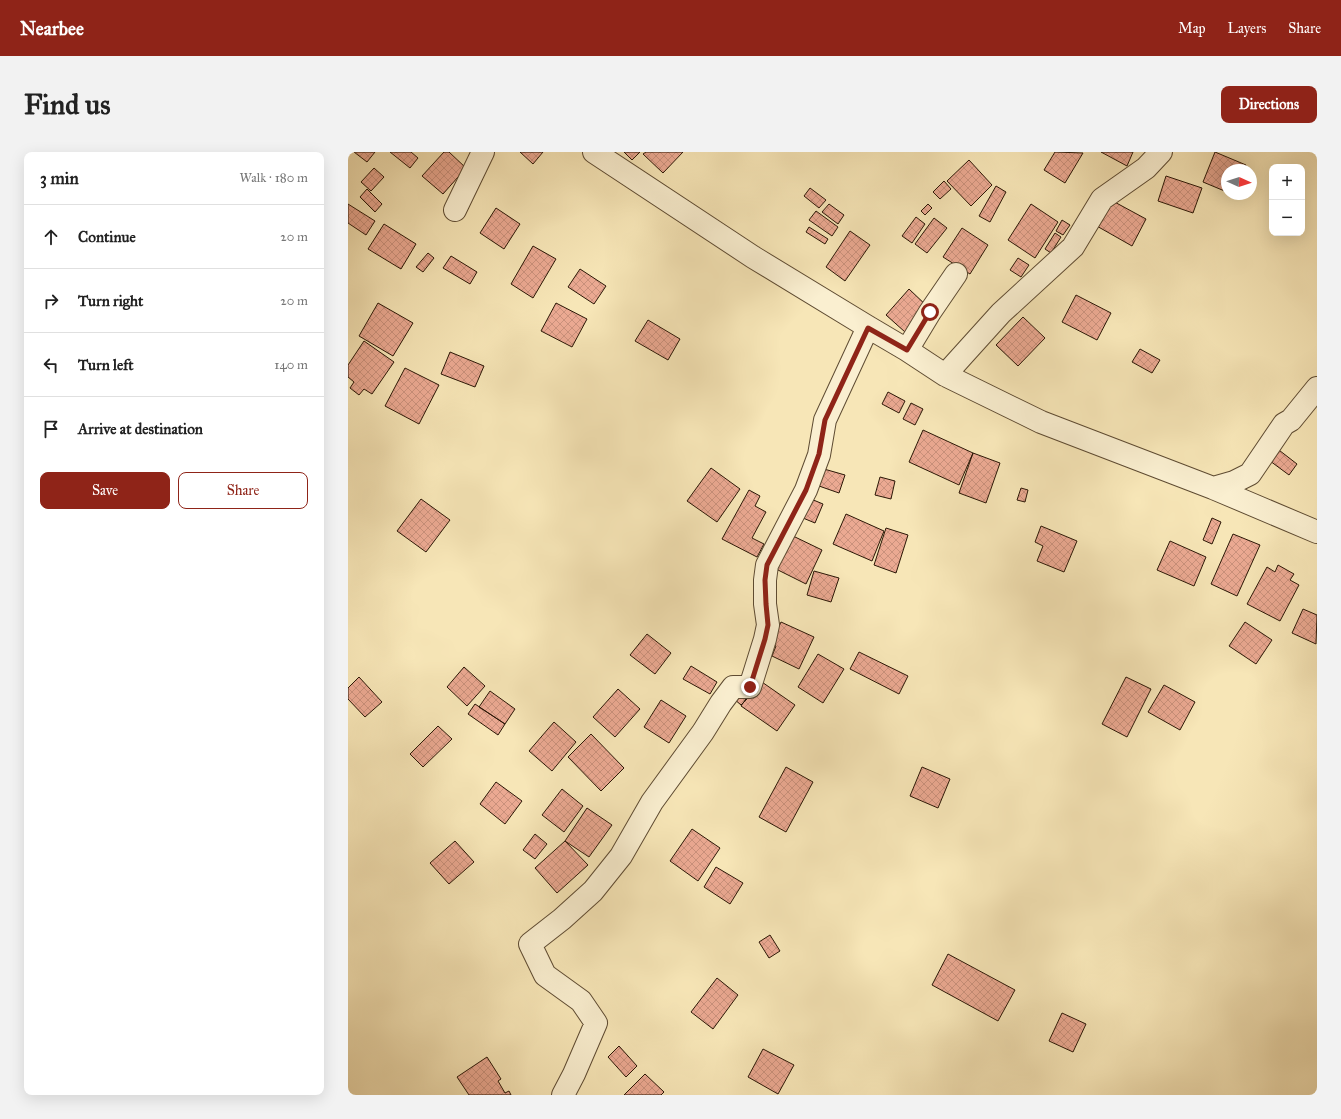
<!DOCTYPE html>
<html lang="en">
<head>
<meta charset="utf-8">
<style>
	:root { --surface:#fff; --page:#f2f2f2; --text:#222; --muted:#767676; --line:#e0e0e0; --accent:#8f2418 }
	body { margin:0; font-family:"IM FELL Great Primer",serif; background:var(--page); color:var(--text) }
	.controls { position:absolute; right:12px; top:12px; display:grid; overflow:hidden; border-radius:8px; box-shadow:0 4px 16px #0002 }
	.controls button { width:36px; height:36px; display:grid; place-items:center; padding:0; border:0; border-bottom:1px solid var(--line); background:var(--surface); color:var(--text); font:20px sans-serif }
	.compass { position:absolute; left:873px; top:12px; width:36px; height:36px; border-radius:50%; background:var(--surface); box-shadow:0 4px 16px #0002; rotate:93deg }
	.stop { position:absolute; width:12px; height:12px; margin:-9px; border:3px solid #8f2418; border-radius:50%; background:#fff }
	.stop.end { background:#8f2418; border-color:#fff; box-shadow:0 1px 4px #0008 }
	.list { margin:0; padding:0; list-style:none }
	h2 { display:flex; justify-content:space-between; align-items:center; height:52px; margin:0; padding:0 16px; font-size:17px }
	h2 small { font-size:13px; font-weight:400; color:var(--muted) }
	.list li { display:grid; grid-template-columns:26px 1fr auto; gap:12px; align-items:center; box-sizing:border-box; height:64px; padding:0 16px; border-top:1px solid var(--line) }
	.list b { display:block; font-size:15px; white-space:nowrap }
	.list em { font-size:13px; font-style:normal; color:var(--muted) }
	.actions { display:flex; gap:8px; padding:12px 16px }
	.actions a { flex:1; padding:9px 0; border:1px solid var(--accent); border-radius:8px; text-align:center; font-size:14px; color:var(--accent) }
	.actions .main { background:var(--accent); color:#fff }
	.icon { flex:none; width:22px; height:22px; fill:none; stroke:currentColor; stroke-width:2; stroke-linecap:round; stroke-linejoin:round }
	.map { position:relative; flex:none; width:969px; height:943px; overflow:hidden; border-radius:8px }
	header { display:flex; align-items:center; gap:24px; box-sizing:border-box; height:56px; padding:0 20px; background:var(--accent); color:#fff }
	header strong { font-size:19px }
	nav { display:flex; gap:22px; margin-inline-start:auto; font-size:14px }
	.intro { display:flex; align-items:center; justify-content:space-between; box-sizing:border-box; height:96px; padding:0 24px }
	h1 { margin:0; font-size:28px }
	.button { padding:10px 18px; border-radius:8px; background:var(--accent); color:#fff; font-size:14px; font-weight:700 }
	main { display:flex; gap:24px; padding:0 24px }
	aside { flex:1; background:var(--surface); border-radius:8px; box-shadow:0 4px 16px #0002 }
	.map>svg:first-child { display:block }
	.building { fill:url(#building-cross-hatch); stroke:#2b1706 }
	.lines { fill:none; stroke-linecap:round; stroke-linejoin:round }
	.minor-casing { stroke:#5e4b32; stroke-width:24 }
	.minor { stroke:#faefd0; stroke-width:22 }
	.route { stroke:#8f2418; stroke-width:5 }
</style>
</head>
<body>
<header>
<strong>Nearbee</strong>
<nav><a>Map</a><a>Layers</a><a>Share</a></nav>
</header>
<div class="intro"><h1>Find us</h1><a class="button">Directions</a></div>
<main>
<aside>
<h2>3 min<small>Walk · 180 m</small></h2>
<ul class="list">
<li><svg class="icon" aria-label="ahead" viewBox="0 0 24 24"><path d="M12 20V5M6 11l6-6 6 6"/></svg><div><b>Continue</b></div><em>20 m</em></li>
<li><svg class="icon" aria-label="right" viewBox="0 0 24 24"><path d="M7 20v-9h11M14 6l5 5-5 5"/></svg><div><b>Turn right</b></div><em>20 m</em></li>
<li><svg class="icon" aria-label="left" viewBox="0 0 24 24"><path d="M17 20v-9H6M10 6l-5 5 5 5"/></svg><div><b>Turn left</b></div><em>140 m</em></li>
<li><svg class="icon" aria-label="arrive" viewBox="0 0 24 24"><path d="M6 21V4h12l-3 4 3 4H6"/></svg><div><b>Arrive at destination</b></div></li>
</ul>
<div class="actions"><a class="main">Save</a><a>Share</a></div>
</aside>
<div class="map">
<svg width="969" height="943" viewBox="0 0 969 943">
	<defs>
		<pattern id="building-cross-hatch" width="8" height="8" patternUnits="userSpaceOnUse"><rect width="8" height="8" fill="#eba992"/><path d="M0 0l8 8M0 8l8-8" fill="none" stroke="#ca917c"/></pattern>
	</defs>
	<rect width="100%" height="100%" fill="#f7e6b7"/>
	<filter id="stains"><feTurbulence type="fractalNoise" baseFrequency=".005" numOctaves="4"/><feColorMatrix values="0 0 0 0 .2 0 0 0 0 .09 0 0 0 0 .02 0 0 0 .5 -.17"/></filter>
	<radialGradient id="worn" r=".72"><stop offset=".6" stop-color="#630" stop-opacity="0"/><stop offset="1" stop-color="#630" stop-opacity=".3"/></radialGradient>
	<path class="building" d="M6,0H27L19,10Z
		M42,0H63L70,6L62,16Z
		M96,0H101L118,16L95,42L74,24Z
		M172,0H195L185,12Z
		M276,0H292L284,8Z
		M298,0H335L315,21L295,2Z
		M707,0L735,1L717,31L696,18Z
		M753,0H785L779,14Z
		M867,0L898,13L896,18H879V40L855,30Z
		M621,8L644,33L623,54L599,29Z
		M26,16L36,25L23,39L13,30Z
		M818,24L854,36L845,61L810,49Z
		M596,29L603,37L592,47L585,40Z
		M648,34L658,40L642,70L631,64Z
		M462,36L478,48L471,56L456,44Z
		M19,37L34,52L27,60L12,45Z
		M761,47L798,67L784,94L747,73Z
		M0,52L27,69L18,83L0,71Z
		M481,52L496,63L490,72L474,60Z
		M580,52L584,56L577,63L573,59Z
		M683,52L710,70L687,106L660,88Z
		M148,56L172,72L156,97L132,81Z
		M468,59L490,75L484,84L461,68Z
		M568,65L577,72L564,91L554,84Z
		M586,66L599,76L579,101L567,92Z
		M714,68L722,73L715,83L708,79Z
		M36,72L68,92L53,117L20,97Z
		M461,75L480,87L477,92L458,80Z
		M614,76L640,93L622,122L595,105Z
		M502,79L522,93L497,129L478,115Z
		M707,81L713,85L703,101L697,97Z
		M185,94L208,107L185,146L163,132Z
		M80,101L86,106L75,120L68,115Z
		M103,104L129,120L122,132L95,116Z
		M670,106L681,113L673,125L662,118Z
		M232,117L258,134L246,152L220,135Z
		M561,137L580,155L557,180L538,163Z
		M728,143L763,161L749,188L714,170Z
		M30,151L65,171L45,204L11,184Z
		M208,151L239,167L224,195L193,179Z
		M675,165L697,186L670,214L648,193Z
		M300,168L332,187L320,208L287,189Z
		M16,189L46,210L24,242L16,237L11,243L2,236L6,230L0,225V213Z
		M792,197L812,208L804,221L784,210Z
		M102,200L136,214L127,235L93,222Z
		M57,216L91,233L71,272L37,254Z
		M540,240L557,249L551,261L534,252Z
		M563,251L575,257L567,273L555,267Z
		M575,278L625,301L611,333L561,310Z
		M927,295L949,312L941,323L918,306Z
		M625,301L652,311L638,351L611,341Z
		M363,316L392,337L369,370L339,349Z
		M476,317L497,323L491,341L471,334Z
		M532,325L547,329L543,347L527,343Z
		M673,336L680,338L677,350L669,348Z
		M401,338L412,344L407,354L418,360L404,386L416,392L409,405L374,387Z
		M73,347L102,368L78,400L49,379Z
		M463,347L475,352L467,371L455,366Z
		M498,362L536,379L524,409L485,392Z
		M864,366L873,370L864,392L855,388Z
		M693,374L729,389L716,420L689,409L695,394L687,390Z
		M538,376L560,383L548,421L526,413Z
		M885,382L912,393L889,444L863,432Z
		M445,384L474,398L458,432L428,417Z
		M822,389L858,405L846,434L809,418Z
		M930,413L946,422L942,428L951,433L932,469L899,452L919,415L927,420Z
		M466,419L491,426L483,450L459,443Z
		M955,457L969,463L968,492L944,481Z
		M433,470L466,485L451,517L424,504L428,494L423,491Z
		M897,470L924,488L908,512L881,494Z
		M299,482L323,501L307,522L282,503Z
		M511,500L560,524L551,542L502,517Z
		M470,502L496,517L475,551L450,535Z
		M343,514L369,530L362,542L335,527Z
		M116,515L137,534L119,554L99,535Z
		M11,525L34,550L17,565L0,547V536Z
		M778,525L803,537L779,585L754,572Z
		M411,528L447,553L429,579L393,554Z
		M816,533L847,550L832,578L800,560Z
		M270,537L292,557L267,585L245,565Z
		M142,539L167,557L157,572L131,555Z
		M393,540L400,546L393,553L386,547Z
		M313,548L338,564L321,591L296,575Z
		M127,552L157,572L150,583L120,562Z
		M206,570L228,590L204,619L181,599Z
		M90,574L104,587L75,615L62,602Z
		M243,582L276,616L253,639L220,605Z
		M438,615L465,630L438,680L411,665Z
		M574,615L602,627L590,656L562,644Z
		M148,630L174,649L157,672L132,652Z
		M214,637L235,654L216,680L194,663Z
		M239,656L264,673L241,705L217,689Z
		M344,677L372,696L350,729L322,709Z
		M187,682L199,692L187,707L175,698Z
		M107,689L126,710L101,732L82,711Z
		M217,689L240,713L209,741L187,716Z
		M368,715L395,731L382,752L356,735Z
		M422,783L432,799L421,806L411,790Z
		M600,802L667,838L650,869L584,833Z
		M369,826L390,843L365,877L343,860Z
		M714,861L738,872L725,900L701,889Z
		M271,894L289,914L278,925L260,905Z
		M415,897L446,913L430,942L400,925Z
		M139,905L153,927L150,929L157,941L161,939L163,943H121L109,925Z
		M297,922L316,940L313,943H276Z"/>
	<g class="lines">
		<g class="minor-casing">
			<path id="minor" d="M246,0L405,105L520,175L559,198L597,223L693,270L865,336L969,380
				M107,58L135,0
				M559,198L582,160L608,122
				M597,223L653,161L725,95L754,47L798,16L813,0
				M865,336L886,330L902,322L936,272L943,268L969,236
				M215,943L226,922L248,871L233,849L197,823L182,792L214,767L245,739L273,704L304,650L355,580L373,551L385,535H402L417,487L420,473L417,452V428L419,413L458,338L471,303L477,268L520,175"/>
		</g>
		<use href="#minor" class="minor"/>
	</g>
	<g class="lines">
		<path class="route" d="M402,535L417,487L420,473L418,452L417,428L419,413L458,338L471,302L477,268L520,176L559,198L582,160"/>
	</g>
	<rect width="100%" height="100%" filter="url(#stains)"/>
	<rect width="100%" height="100%" fill="url(#worn)"/>
</svg>
<div class="controls">
<button>+</button>
<button>−</button>
</div>
<svg class="compass" viewBox="-18 -18 36 36"><path d="M0-13l5 13h-10z" fill="#e53935"/><path d="M0 13l5-13h-10z" fill="#767676"/></svg>
<div class="stop" style="left:582px;top:160px"></div>
<div class="stop end" style="left:402px;top:535px"></div>
</div>
</main>
</body>
</html>
